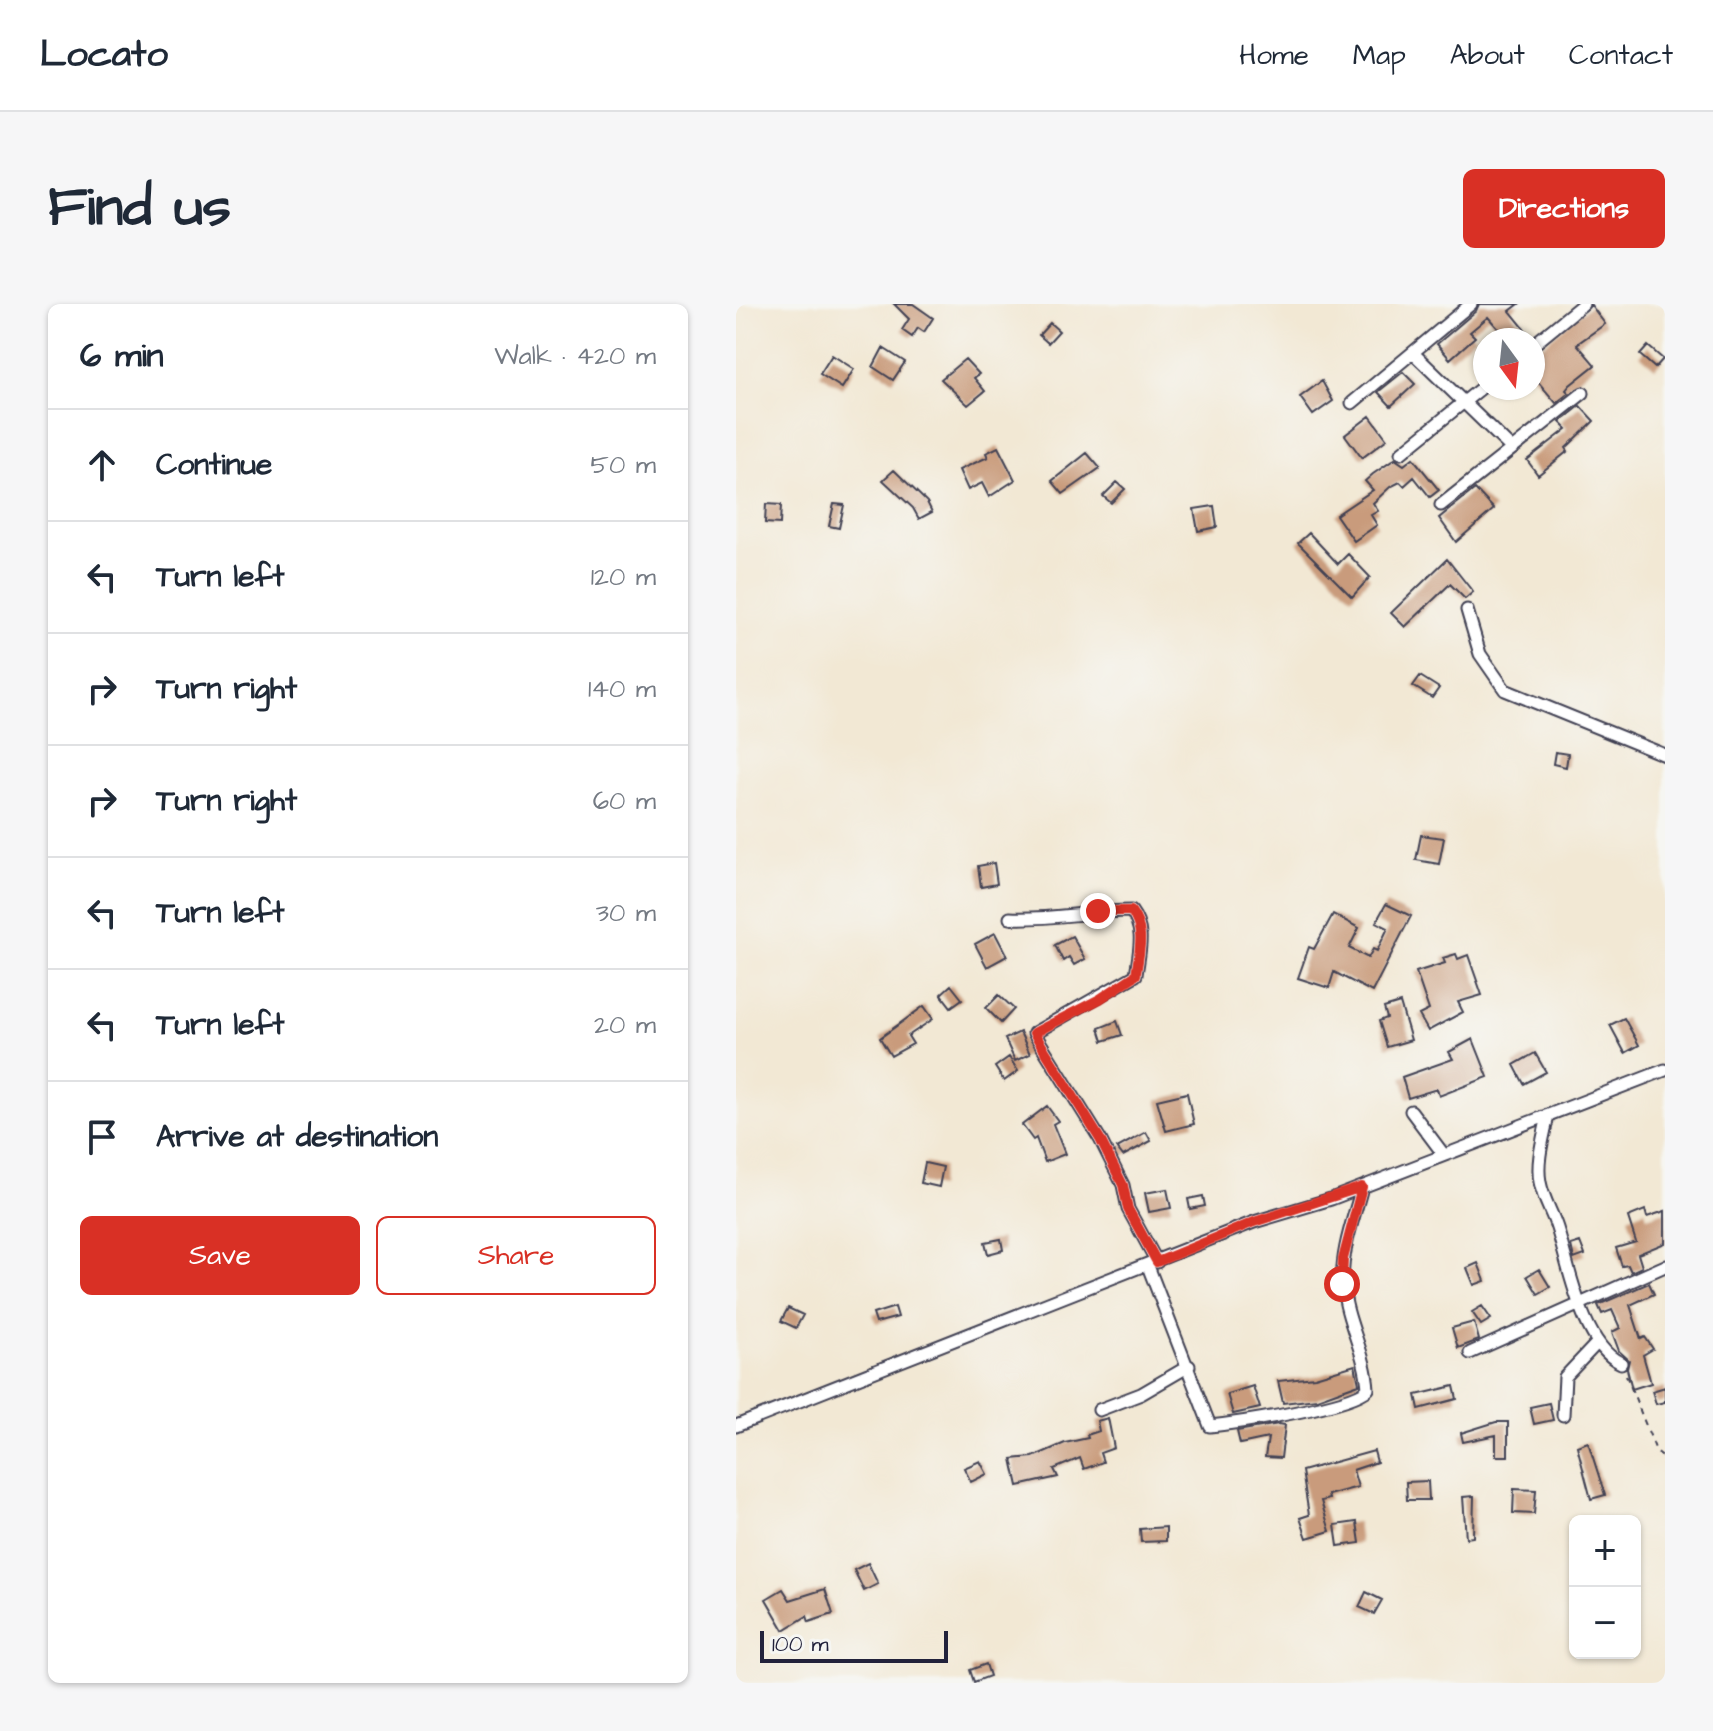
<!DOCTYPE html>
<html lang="en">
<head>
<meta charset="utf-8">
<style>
	:root { --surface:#fff; --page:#f6f6f7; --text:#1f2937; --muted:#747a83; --line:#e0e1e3; --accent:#d93025 }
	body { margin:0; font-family:"Architects Daughter",sans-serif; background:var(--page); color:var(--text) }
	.controls { position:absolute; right:24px; bottom:24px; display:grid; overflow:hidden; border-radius:12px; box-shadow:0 2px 6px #0004 }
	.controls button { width:72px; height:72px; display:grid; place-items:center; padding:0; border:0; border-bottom:2px solid var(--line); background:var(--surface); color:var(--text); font:40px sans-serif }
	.compass { position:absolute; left:737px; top:24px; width:72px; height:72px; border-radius:50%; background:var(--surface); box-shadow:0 2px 6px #0004; rotate:165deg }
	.scale { position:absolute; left:24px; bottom:20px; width:188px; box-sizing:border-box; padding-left:8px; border:4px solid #22223b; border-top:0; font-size:22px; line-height:28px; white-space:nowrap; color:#22223b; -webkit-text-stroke:6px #f6f6f2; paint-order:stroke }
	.stop { position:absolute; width:24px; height:24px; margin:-18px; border:6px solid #d93025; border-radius:50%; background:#fff }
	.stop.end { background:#d93025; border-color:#fff; box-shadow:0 2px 8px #0008 }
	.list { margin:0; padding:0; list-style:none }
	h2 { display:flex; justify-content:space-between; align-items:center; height:104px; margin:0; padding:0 32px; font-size:34px }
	h2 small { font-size:26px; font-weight:400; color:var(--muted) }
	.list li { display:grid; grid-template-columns:52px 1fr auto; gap:24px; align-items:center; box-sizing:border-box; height:112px; padding:0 32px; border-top:2px solid var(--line) }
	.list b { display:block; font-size:30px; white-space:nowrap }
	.list em { font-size:26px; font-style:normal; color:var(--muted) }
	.actions { display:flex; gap:16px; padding:24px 32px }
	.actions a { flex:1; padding:18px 0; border:2px solid var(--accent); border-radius:12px; text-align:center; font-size:28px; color:var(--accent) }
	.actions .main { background:var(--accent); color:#fff }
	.icon { flex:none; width:44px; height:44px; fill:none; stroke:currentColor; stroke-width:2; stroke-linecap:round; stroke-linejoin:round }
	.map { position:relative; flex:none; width:929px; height:1379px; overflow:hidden; border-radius:12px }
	header { display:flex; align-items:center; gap:48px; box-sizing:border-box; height:112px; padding:0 40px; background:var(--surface); border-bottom:2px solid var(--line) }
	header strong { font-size:38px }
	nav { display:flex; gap:44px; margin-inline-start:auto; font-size:28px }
	.intro { display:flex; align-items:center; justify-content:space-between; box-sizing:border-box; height:192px; padding:0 48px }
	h1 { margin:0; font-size:56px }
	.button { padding:20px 36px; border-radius:12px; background:var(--accent); color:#fff; font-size:28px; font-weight:700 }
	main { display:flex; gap:48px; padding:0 48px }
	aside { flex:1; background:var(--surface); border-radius:12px; box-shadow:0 2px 6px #0004 }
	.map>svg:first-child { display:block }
	.building { fill:#c99b7b }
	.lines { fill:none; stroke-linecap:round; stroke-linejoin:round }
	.minor-casing { stroke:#414052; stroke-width:15 }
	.path { stroke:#414052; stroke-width:2; stroke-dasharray:6 6; stroke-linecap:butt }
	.minor { stroke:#fff; stroke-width:11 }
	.route { stroke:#d93025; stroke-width:10 }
</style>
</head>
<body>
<header>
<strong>Locato</strong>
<nav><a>Home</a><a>Map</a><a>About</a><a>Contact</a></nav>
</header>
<div class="intro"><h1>Find us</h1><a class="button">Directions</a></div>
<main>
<aside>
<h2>6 min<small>Walk · 420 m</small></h2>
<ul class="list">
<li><svg class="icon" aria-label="ahead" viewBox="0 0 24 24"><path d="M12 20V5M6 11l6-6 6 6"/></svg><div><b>Continue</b></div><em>50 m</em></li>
<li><svg class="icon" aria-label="left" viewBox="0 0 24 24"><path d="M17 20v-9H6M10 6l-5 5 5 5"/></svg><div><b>Turn left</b></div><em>120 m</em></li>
<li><svg class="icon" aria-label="right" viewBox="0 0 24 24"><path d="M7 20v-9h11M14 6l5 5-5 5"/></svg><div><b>Turn right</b></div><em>140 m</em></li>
<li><svg class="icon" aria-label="right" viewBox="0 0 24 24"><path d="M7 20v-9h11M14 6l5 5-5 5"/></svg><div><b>Turn right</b></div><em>60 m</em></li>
<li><svg class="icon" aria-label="left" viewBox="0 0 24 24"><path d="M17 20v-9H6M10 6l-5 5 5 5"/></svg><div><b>Turn left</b></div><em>30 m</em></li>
<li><svg class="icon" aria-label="left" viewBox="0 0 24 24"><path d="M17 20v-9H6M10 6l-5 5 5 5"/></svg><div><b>Turn left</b></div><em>20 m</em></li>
<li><svg class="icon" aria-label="arrive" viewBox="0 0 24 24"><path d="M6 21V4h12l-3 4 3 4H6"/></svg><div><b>Arrive at destination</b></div></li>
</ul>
<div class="actions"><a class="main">Save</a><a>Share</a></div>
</aside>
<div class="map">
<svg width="929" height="1379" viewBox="0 0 929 1379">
	<rect width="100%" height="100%" fill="#f6f6f2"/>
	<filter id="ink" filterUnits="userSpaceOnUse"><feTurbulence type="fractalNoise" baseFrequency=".0125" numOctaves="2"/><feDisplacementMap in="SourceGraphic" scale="16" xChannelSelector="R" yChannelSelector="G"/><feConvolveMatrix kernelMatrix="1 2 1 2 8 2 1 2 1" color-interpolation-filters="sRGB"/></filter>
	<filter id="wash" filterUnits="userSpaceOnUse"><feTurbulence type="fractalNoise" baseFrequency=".006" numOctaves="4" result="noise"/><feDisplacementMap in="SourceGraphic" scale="32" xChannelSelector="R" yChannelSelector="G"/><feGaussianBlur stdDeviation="1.8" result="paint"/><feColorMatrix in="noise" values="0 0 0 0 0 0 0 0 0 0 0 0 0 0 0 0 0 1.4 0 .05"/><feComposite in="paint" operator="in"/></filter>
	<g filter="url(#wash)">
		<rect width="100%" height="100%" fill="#f2e8d4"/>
		<g id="blocks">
			<path class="building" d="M158,0H177L197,14L188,28L182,24L176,33L166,26L173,15Z
				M743,0H783L774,7L792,29L783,36H760L767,30L752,13L734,28L739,33L714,55L701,40L740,7Z
				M855,1L869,20L841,40L859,61L834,81L830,86L833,89L820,99L797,72V49Z
				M314,19L323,27L312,39L303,31Z
				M912,42L927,55L919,64L904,51Z
				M147,44L169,58L157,76L137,63Z
				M96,51L118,65L106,84L84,70Z
				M229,55L243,70L238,74L249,87L232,101L205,75Z
				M667,68L679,80L655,102L642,88Z
				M586,77L597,97L577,111L564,93Z
				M844,102L858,117L830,144L832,147L802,171L791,156L831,125L824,118Z
				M634,112L651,135L626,154L609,131Z
				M262,143L279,176L253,193L246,179L232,186L223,166L252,153L250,149Z
				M351,149L364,164L327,190L316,177Z
				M677,154L703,186L694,193L678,173L668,182L664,178L654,183L637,199L642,207L635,211L641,221L618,237L600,211L637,186L629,177L637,170L659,155L668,161Z
				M158,166L191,198L196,208L183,215L177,204L147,176Z
				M381,178L389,185L375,199L367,192Z
				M739,185L758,205L720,238L703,214Z
				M30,200L45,201L44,220L29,219Z
				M98,200L108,201L103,224L93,222Z
				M478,202L481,223L462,227L458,205Z
				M573,229L602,260L612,250L634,273L616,293L562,239Z
				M711,255L737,288L729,295L714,280L669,323L655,309Z
				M684,372L703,384L696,394L677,382Z
				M819,448L832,450L830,463L817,460Z
				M685,531L708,534L703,560L680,556Z
				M258,559L261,580L245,583L242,562Z
				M650,600L675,612L636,688L598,668L593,684L562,674L573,643L578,645L597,610L623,624L613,644L632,654L637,645L641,647L652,624L640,618Z
				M259,629L271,652L251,663L239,640Z
				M336,632L349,655L338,661L333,653L327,657L319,641Z
				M720,650L722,655L732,651L746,691L722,698L727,708L692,727L683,711L693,706L680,668L709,659L707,654Z
				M215,681L226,695L215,703L205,690Z
				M263,691L278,705L265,719L250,704Z
				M664,699L675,736L651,743L643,717L651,714L648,704Z
				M188,702L197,715L172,732L177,740L155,752L144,734Z
				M888,714L903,741L889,749L874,721Z
				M381,717L386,731L367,737L363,724Z
				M284,728L294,750L279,757L269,735Z
				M737,735L752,773L703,792L701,785L672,794L666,773L717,755L713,748Z
				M799,749L810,768L788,780L778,761Z
				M273,753L282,767L268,777L259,763Z
				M451,789L458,820L430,827L421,796Z
				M311,802L322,817L317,820L329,850L309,858L300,834L297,836L286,821Z
				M410,828L415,837L387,852L381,844Z
				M189,859L207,863L203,883L185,879Z
				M431,885L435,904L413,908L409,889Z
				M467,892L469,902L454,905L452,895Z
				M909,906L911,913L929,907V939L902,950L906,963L895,968L892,961L886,962L880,944L900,938L892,913Z
				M265,935L267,946L252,950L249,938Z
				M844,938L849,951L838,955L835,941Z
				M742,959L749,977L738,981L731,964Z
				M803,965L814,983L802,990L791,972Z
				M913,979L918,990L894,1001L905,1035L909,1033L917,1045L907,1051L915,1079L896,1085L891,1065L893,1056L883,1047L876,1028L884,1024L876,1006L866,1010L862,1001Z
				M746,1002L755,1015L745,1021L736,1008Z
				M159,1003L162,1013L140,1019L137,1010Z
				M52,1004L67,1011L60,1024L45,1017Z
				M738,1018L743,1036L722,1044L716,1024Z
				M619,1061L623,1080L581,1095L547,1099L542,1077L579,1073Z
				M517,1082L524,1104L497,1110L491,1090Z
				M718,1082L721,1095L683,1105L680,1091Z
				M929,1083V1098L920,1100L916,1087Z
				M813,1099L817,1116L798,1120L794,1103Z
				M372,1114L378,1144L364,1149L367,1158L348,1165L344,1154L318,1165L322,1173L282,1182L276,1155L297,1153L329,1139L352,1134L351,1131L363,1127L361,1117Z
				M760,1118H772V1152H760V1131L727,1138L725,1129Z
				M543,1120L549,1121L545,1154L529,1153L532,1134L504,1140L501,1127Z
				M852,1138L869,1191L855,1195L841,1142Z
				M638,1147L641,1158L617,1166L622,1183L592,1191L593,1195L585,1197L594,1227L571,1234L564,1214L573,1211L566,1167Z
				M244,1157L251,1170L235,1178L228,1164Z
				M692,1177L693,1196H671L670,1178Z
				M778,1185L800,1186L798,1210L777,1209Z
				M738,1192L737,1233L730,1234L727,1193Z
				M621,1218L624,1239L602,1242L599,1221Z
				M430,1223V1237L405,1238L404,1225Z
				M132,1259L142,1280L128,1287L118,1266Z
				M47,1285L54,1296L89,1285L97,1310L73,1318L71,1312L48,1326L30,1295Z
				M630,1288L646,1296L638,1310L623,1303Z
				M250,1360L254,1372L238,1378L234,1366Z"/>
		</g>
	</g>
	<g filter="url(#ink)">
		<use href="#blocks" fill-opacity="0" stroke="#414052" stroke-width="2"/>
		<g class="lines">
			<g class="minor-casing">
				<path id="minor" d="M797,41L847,0
					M677,49L776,145
					M616,99L735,0
					M665,149L749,81
					M705,201L847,89
					M731,306L744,350L769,386L929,451
					M274,614C315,616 354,607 395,607C410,627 403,647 400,671L298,729L364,835L387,881L392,905L421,958
					M675,807L708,851
					M812,811C808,832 800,857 804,878C807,895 816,908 821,924C833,962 846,1041 885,1059
					M412,962L474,1122C503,1119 615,1102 632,1085C630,1049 610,1018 607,981C604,949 618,914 626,883
					M734,1049L929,962
					M363,1106L405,1090L453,1062
					M827,1111L829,1073L862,1038
					M0,1122L518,918L595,895L929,766"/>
			</g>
			<path class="path" d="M890,1071L920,1147L929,1154"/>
			<use href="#minor" class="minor"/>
		</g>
	</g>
	<g class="lines" filter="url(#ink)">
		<path class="route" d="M362,607H395C410,627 403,647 400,671L364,695L298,729L364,835L387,881L392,905L421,958L518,918L626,883L607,955L606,980"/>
	</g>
</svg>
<div class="controls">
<button>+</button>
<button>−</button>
</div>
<svg class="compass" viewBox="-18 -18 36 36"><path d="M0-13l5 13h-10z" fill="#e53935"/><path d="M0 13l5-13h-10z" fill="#747a83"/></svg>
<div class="scale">100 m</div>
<div class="stop" style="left:606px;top:980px"></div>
<div class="stop end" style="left:362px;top:607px"></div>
</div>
</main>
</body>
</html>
